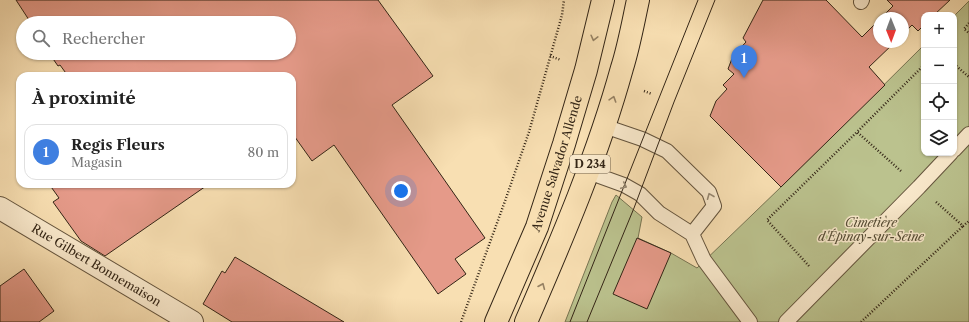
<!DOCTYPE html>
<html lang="fr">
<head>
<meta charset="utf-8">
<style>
	:root { --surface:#fff; --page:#f6f6f6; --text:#222; --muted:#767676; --line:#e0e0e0; --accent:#1a73e8 }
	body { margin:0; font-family:"Libre Caslon Text",serif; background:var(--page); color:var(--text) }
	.controls { position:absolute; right:12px; top:12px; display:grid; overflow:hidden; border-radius:8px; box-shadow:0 1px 3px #0004 }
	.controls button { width:36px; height:36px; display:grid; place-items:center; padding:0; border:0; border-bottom:1px solid var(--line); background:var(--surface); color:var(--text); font:20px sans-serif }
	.compass { position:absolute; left:873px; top:12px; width:36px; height:36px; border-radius:50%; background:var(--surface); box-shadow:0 1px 3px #0004; rotate:179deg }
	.you { position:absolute; left:401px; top:191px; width:14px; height:14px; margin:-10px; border:3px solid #fff; border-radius:50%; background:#1a73e8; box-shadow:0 0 0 6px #1a73e833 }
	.badge { display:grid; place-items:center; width:26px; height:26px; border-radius:50%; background:var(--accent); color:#fff; font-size:13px; font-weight:700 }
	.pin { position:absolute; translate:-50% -33px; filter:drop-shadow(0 1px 2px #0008) }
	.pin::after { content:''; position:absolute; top:21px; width:14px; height:12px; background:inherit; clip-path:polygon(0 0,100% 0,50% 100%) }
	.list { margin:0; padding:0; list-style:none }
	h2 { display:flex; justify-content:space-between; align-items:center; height:52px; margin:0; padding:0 16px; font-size:17px }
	h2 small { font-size:13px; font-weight:400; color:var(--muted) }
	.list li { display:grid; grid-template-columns:26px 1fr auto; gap:12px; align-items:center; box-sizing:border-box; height:56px; margin:0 8px 8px; padding:0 8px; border:1px solid var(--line); border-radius:12px }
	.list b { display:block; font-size:15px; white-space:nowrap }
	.list p { margin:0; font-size:13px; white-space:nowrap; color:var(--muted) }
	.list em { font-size:13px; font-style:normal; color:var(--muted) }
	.icon { flex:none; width:22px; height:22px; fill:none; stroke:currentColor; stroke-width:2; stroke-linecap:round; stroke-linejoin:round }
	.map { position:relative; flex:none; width:969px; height:322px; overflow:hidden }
	.search { position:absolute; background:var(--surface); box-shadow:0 1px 3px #0004; left:16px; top:16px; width:280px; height:44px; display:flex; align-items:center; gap:10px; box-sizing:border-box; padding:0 14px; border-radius:22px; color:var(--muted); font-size:15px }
	.panel { position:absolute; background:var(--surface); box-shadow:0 1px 3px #0004; left:16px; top:72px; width:280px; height:116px; border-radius:12px }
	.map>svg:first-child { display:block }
	.green { fill:#bbc28e; stroke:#777452 }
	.building { fill:#e59a89; stroke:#332516 }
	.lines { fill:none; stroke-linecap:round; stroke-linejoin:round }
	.service-casing { stroke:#64543d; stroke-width:16 }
	.minor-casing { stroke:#64543d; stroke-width:24 }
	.primary-casing { stroke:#332516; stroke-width:24 }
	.path { stroke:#332516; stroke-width:2.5; stroke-dasharray:1 2; stroke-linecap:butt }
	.service { stroke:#faeacd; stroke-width:14 }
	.minor { stroke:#faeacd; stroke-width:22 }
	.primary { stroke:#f8dfb2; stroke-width:22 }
	.tram { stroke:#332516; stroke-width:1 }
	.oneway { stroke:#968264 }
	.oneway2 { stroke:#968872 }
	.labels { text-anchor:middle; stroke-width:3; stroke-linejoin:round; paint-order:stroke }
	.shield { fill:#faeacd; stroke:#6f604d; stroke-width:1 }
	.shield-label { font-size:11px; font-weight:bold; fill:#332516 }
	.street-label { font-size:12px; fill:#332516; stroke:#faeacd }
	.park-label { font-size:12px; font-style:italic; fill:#554c34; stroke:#faeacd }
</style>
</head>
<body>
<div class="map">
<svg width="969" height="322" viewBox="0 0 969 322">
	<rect width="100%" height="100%" fill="#f8dfb2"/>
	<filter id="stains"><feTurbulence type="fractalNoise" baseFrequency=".005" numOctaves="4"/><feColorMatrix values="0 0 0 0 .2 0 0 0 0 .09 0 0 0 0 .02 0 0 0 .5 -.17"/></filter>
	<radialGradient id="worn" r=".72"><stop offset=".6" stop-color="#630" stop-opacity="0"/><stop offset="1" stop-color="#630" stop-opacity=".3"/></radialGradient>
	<path class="green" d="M969,1V322H565L612,202L616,195L642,217L638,238L671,253L697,268L781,187L924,45V153H954V16Z"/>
	<path class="building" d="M16,0H378L433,76L392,105L485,238L455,259L466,274L438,294L334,145L312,161L292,133V76H68L60,65L58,66L49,53H289V23H28L27,21L29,20Z
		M763,0H826L862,37L879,20V42H895L869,67L885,85L781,187L710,116L716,101L727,89L723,85L734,74L728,69L733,56L746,42L743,38Z
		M887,0H950L934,15H924V25L918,31L912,25L903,34V18H881L893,6Z
		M49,184H209L105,256L81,241L53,202L59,198Z
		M637,238L671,253L647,309L613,294Z
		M235,257L344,322H232L203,304L222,271L225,273Z
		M24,269L54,311L39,322H0V286Z"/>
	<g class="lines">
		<g class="service-casing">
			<path id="service" d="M861,2L862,0
				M954,150L969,134
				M588,172L624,185L640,194L659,213L692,234L714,206L709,192L667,151L642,139L604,126
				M692,234L704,260L750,322
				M786,322L919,187L951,153"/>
		</g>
		<g class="minor-casing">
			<g id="minor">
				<path id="s1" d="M0,208L192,322"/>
			</g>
		</g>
		<g class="primary-casing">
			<g id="primary">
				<path id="s2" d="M496,322L537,227L564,144L586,70L603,0"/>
				<path d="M526,322C562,239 598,155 622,68C629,46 633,23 638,0"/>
			</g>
		</g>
		<path class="path" d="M969,23L964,29L969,33
			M550,56L561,60
			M954,64L969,77
			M644,91L652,94
			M901,171L857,132L924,65
			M936,202L963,226L969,221
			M809,266L767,220L857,132
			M461,322L505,201L529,132L562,15L564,0
			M861,322L963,226"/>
		<use href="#service" class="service"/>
		<use href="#minor" class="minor"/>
		<use href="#primary" class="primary"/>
		<path class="tram" d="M570,322L698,0
			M587,322L634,208L674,102L715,0"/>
	</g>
	<defs><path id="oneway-chevron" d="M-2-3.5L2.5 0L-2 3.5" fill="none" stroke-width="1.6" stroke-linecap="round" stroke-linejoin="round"/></defs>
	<g class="oneway">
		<use href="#oneway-chevron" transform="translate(594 38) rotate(104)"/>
		<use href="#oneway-chevron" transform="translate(613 99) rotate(-72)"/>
		<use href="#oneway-chevron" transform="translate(542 286) rotate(-67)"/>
	</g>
	<g class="oneway2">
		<use href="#oneway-chevron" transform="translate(624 186) rotate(25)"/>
		<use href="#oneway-chevron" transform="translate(710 196) rotate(-112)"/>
	</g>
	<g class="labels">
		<rect class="shield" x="570" y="155" width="40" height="18" rx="3"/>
		<g class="shield-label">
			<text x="590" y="168">D 234</text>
		</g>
		<g class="street-label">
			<text dy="4" stroke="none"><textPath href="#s2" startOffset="170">Avenue Salvador Allende</textPath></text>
			<text dy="4" stroke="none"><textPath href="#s1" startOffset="112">Rue Gilbert Bonnemaison</textPath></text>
		</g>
		<g class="park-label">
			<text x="871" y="227">Cimetière<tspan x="871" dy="14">d'Épinay-sur-Seine</tspan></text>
		</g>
	</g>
	<rect width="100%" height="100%" filter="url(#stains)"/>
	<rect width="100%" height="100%" fill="url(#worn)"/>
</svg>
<div class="controls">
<button>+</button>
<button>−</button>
<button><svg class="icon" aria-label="locate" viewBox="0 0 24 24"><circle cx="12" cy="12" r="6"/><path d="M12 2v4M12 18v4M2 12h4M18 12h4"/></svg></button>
<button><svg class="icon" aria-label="layers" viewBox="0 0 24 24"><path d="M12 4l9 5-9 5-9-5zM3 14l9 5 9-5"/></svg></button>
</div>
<svg class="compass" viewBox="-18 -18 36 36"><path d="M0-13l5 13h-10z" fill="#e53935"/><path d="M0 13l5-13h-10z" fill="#767676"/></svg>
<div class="you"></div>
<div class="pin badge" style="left:744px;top:78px;background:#3f7fe0">1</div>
<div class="search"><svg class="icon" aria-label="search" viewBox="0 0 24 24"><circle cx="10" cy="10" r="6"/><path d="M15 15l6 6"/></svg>Rechercher</div>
<section class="panel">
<h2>À proximité<small></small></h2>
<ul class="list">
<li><span class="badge" style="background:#3f7fe0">1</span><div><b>Regis Fleurs</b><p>Magasin</p></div><em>80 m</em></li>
</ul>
</section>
</div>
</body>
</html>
